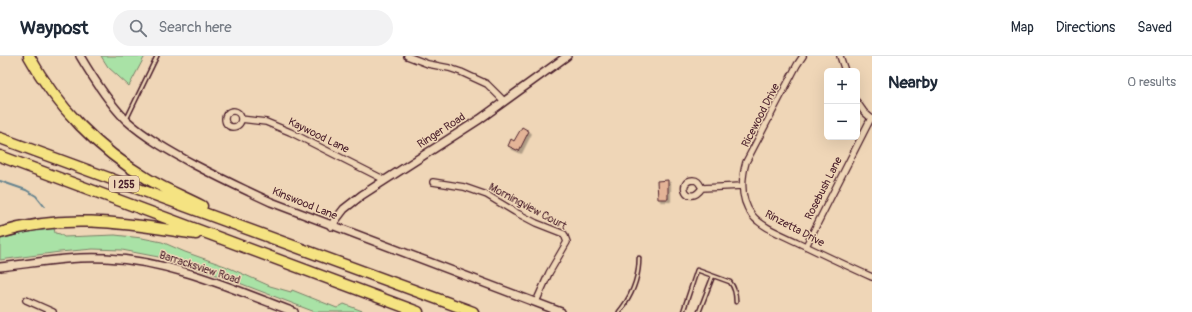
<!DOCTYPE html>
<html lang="en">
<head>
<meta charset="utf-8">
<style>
	:root { --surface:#fff; --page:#f2f2f3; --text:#1f2937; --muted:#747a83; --line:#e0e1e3 }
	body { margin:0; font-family:Pangolin,sans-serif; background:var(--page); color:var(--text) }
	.controls { position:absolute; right:12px; top:12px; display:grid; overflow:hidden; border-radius:6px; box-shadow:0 4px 16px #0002 }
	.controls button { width:36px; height:36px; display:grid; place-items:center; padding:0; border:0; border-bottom:1px solid var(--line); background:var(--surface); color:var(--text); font:20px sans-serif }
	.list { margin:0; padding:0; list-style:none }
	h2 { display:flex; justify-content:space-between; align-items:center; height:52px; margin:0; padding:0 16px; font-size:17px }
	h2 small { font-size:13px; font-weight:400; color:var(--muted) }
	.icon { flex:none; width:22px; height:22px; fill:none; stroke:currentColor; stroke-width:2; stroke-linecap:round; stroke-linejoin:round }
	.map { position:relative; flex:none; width:872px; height:256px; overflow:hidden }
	header { display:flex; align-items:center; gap:24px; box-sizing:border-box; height:56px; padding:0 20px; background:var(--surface); border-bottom:1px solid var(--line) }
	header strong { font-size:19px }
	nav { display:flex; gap:22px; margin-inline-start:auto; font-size:14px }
	.search { width:280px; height:36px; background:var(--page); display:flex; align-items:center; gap:10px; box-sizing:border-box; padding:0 14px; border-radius:22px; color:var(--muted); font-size:15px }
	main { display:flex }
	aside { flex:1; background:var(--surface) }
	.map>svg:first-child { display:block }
	.green { fill:#a9e2a6; stroke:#7a8068 }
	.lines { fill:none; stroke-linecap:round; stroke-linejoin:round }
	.stream { stroke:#66848f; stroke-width:2 }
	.building { fill:#e4b497; stroke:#4a1f2b; filter:url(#shadow) }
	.service-casing { stroke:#4a1f2b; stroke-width:5.5 }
	.minor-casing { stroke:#4a1f2b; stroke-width:8 }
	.tertiary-casing { stroke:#4a1f2b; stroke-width:10 }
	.motorway-casing { stroke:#4a1f2b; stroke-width:13 }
	.service { stroke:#efd6b7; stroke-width:2.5 }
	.minor { stroke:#efd6b7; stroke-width:5.5 }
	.tertiary { stroke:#efd6b7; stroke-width:7 }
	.motorway { stroke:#f5e382; stroke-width:10 }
	.labels { text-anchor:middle; stroke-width:3; stroke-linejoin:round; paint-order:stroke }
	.shield { fill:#efd6b7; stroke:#7c5655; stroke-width:1 }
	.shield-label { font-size:10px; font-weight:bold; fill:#4a1f2b }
	.street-label { font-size:11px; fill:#4a1f2b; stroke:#efd6b7 }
</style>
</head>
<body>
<header>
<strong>Waypost</strong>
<div class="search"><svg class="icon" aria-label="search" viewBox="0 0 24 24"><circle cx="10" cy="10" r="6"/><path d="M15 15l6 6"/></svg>Search here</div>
<nav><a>Map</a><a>Directions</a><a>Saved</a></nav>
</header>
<main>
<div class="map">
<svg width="872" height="256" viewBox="0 0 872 256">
	<defs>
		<filter id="shadow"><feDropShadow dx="2.5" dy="2.5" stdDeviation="0" flood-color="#0004"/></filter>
	</defs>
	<rect width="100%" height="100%" fill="#efd6b7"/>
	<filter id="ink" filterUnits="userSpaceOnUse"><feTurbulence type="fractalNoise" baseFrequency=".025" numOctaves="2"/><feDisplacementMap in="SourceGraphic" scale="8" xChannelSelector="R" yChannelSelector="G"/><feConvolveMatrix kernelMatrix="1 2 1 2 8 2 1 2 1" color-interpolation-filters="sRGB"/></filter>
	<g filter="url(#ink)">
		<path class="green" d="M101,0H145L129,30L108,11Z
			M54,172L55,177L60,178L64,181L115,179L142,182L162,186L185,196L225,210L270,230L291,236L292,234L337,252L344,248L365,256H315L234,225L174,204L122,194L93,193L60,196L0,204V183L24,177Z"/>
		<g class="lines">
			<path class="stream" d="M0,125L26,134L36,140L44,150"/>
		</g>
		<path class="building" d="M522,71L529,75L519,95L508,90L511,83L514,85Z
			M668,124V143H658L657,125Z"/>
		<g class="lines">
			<g class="service-casing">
				<path id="service" d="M127,62L157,0
					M619,256C632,240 639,222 639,202
					M683,256L697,214L730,226C735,232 736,238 736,246
					M699,256L713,220"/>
			</g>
			<g class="minor-casing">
				<path id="minor" d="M407,0L428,8L449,12L461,16L487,28L504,45
					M803,0L797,9L746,106C741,124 740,143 752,159C761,171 783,179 797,186C822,198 847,210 872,221
					M840,0L845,15
					M857,46L864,56L872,63
					M225 63a8 8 0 1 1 16 0a8 8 0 1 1-16 0Z
					M241,63L266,66L290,76L385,124
					M433,126L464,131L487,139L515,156L536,167L564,178L567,186L549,217L536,246
					M702,132C688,152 676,125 693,124C698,124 699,127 702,132L742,130
					M806,190L871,62
					M26,244L53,256"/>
			</g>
			<g class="tertiary-casing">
				<path id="tertiary" d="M80,0C93,22 108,46 126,64C146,82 171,96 195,109C220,122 245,134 271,146L561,256
					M331,170L344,153L362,139L480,63L567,0
					M0,211C35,207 70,200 106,202C172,205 233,233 294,256"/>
			</g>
			<g class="motorway-casing">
				<path id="motorway" d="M29,0C56,50 99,94 148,123C165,133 184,141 202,150
					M0,82L473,256
					M0,100L418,256
					M0,177C66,156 130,168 196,178"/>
			</g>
			<use href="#service" class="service"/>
			<use href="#minor" class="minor"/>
			<use href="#tertiary" class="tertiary"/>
			<use href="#motorway" class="motorway"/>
		</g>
	</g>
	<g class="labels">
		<rect class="shield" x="109" y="120" width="30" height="16" rx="3"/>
		<g class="shield-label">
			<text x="124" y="132">I 255</text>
		</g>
		<g class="street-label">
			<text transform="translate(760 59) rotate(-63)" y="4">Ricewood Drive</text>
			<text transform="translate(441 74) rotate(-33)" y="4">Ringer Road</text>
			<text transform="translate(319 79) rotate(26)" y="4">Kaywood Lane</text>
			<text transform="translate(823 132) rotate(-63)" y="4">Rosebush Lane</text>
			<text transform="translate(305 147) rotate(22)" y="4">Kinswood Lane</text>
			<text transform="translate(528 150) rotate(28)" y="4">Morningview Court</text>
			<text transform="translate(795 172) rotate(28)" y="4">Rinzetta Drive</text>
			<text transform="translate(200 211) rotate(18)" y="4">Barracksview Road</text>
		</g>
	</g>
</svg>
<div class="controls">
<button>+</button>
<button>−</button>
</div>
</div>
<aside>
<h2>Nearby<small>0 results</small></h2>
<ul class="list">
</ul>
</aside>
</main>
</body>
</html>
